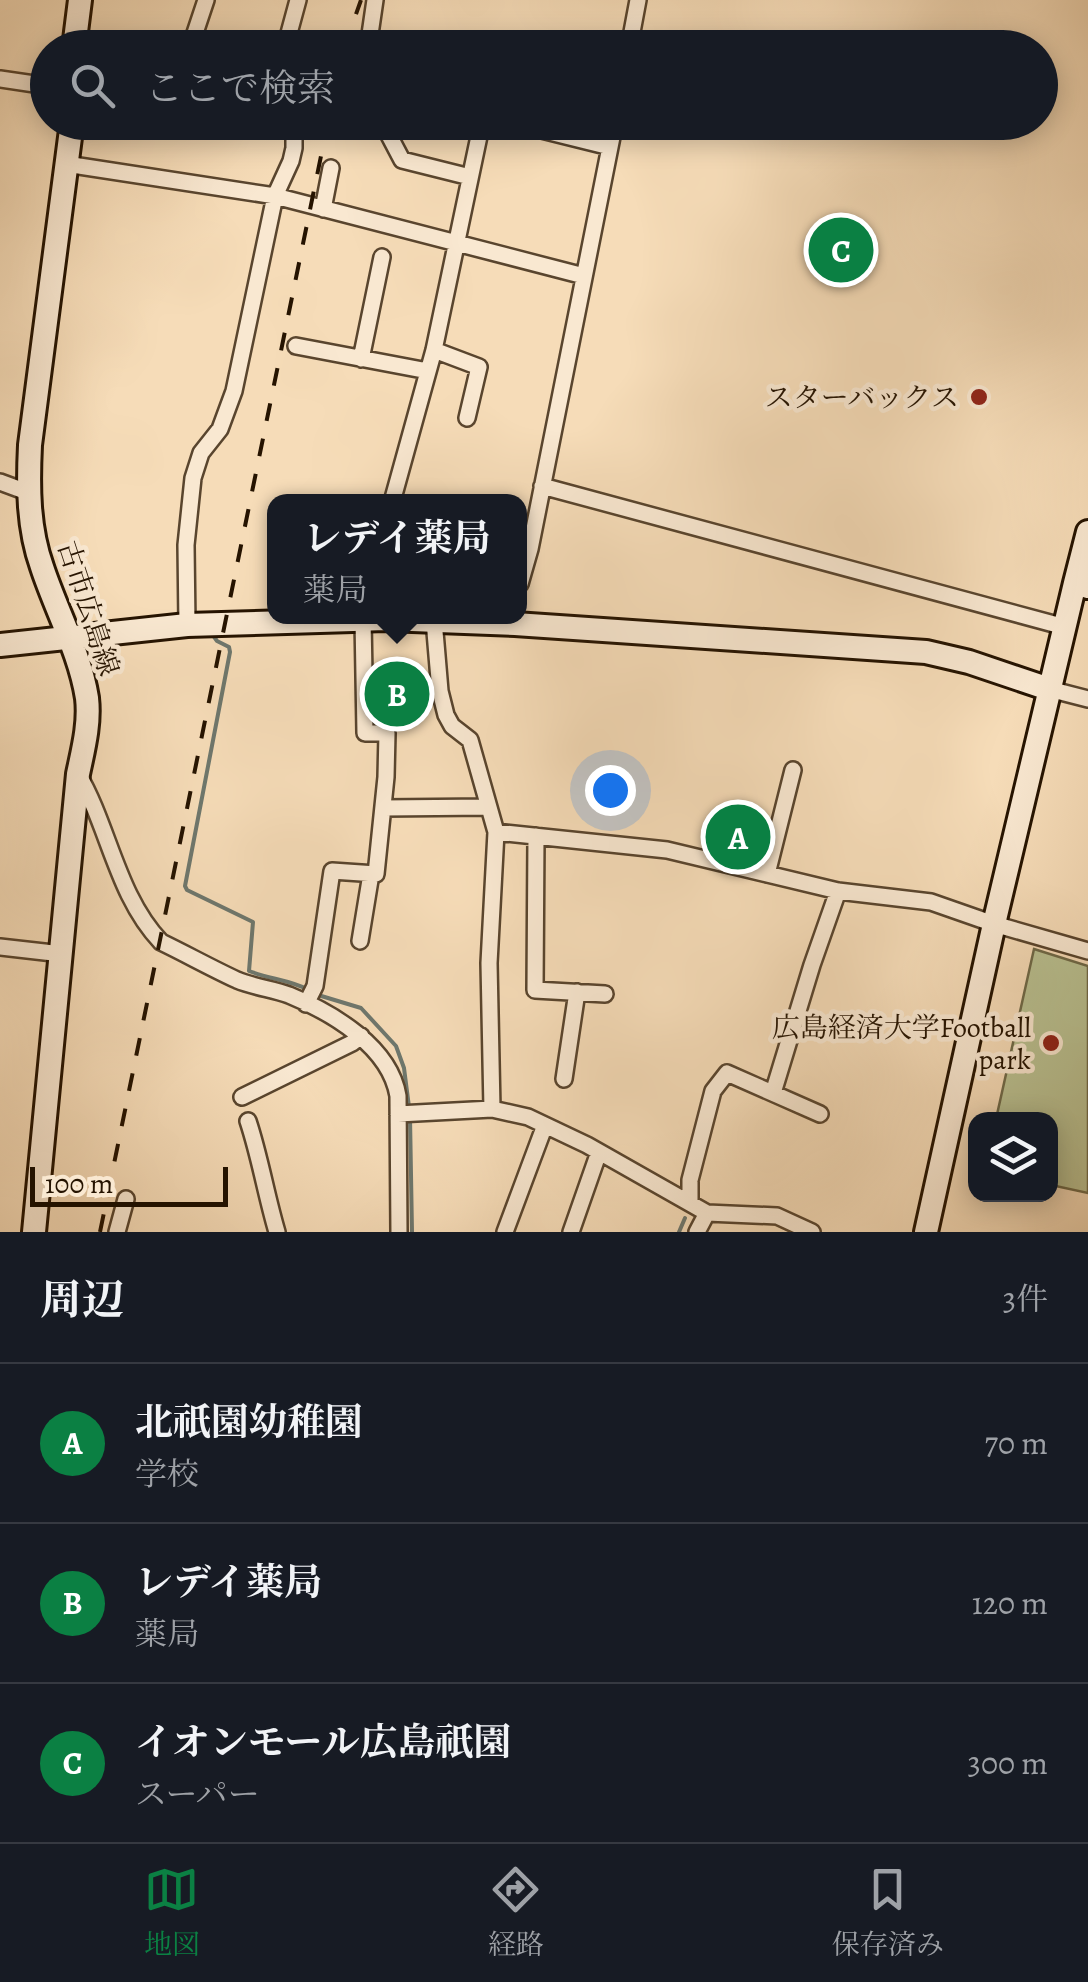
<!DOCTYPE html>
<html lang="ja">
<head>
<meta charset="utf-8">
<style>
	:root { --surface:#171b24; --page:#20242c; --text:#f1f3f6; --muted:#9ea1a6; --line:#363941; --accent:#0b8043 }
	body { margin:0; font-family:Alegreya,"Noto Serif JP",serif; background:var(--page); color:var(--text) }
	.controls { position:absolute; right:30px; bottom:30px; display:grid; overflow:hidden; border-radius:20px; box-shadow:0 5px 25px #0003 }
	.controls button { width:90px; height:90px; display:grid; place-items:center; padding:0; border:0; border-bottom:2px solid var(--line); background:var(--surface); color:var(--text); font:50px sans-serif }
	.scale { position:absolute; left:30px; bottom:25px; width:198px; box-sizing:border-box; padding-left:10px; border:5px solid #251300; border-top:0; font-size:28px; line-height:35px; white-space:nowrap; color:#251300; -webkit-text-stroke:8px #f9e8d1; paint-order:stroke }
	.you { position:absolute; left:610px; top:790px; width:35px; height:35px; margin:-25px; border:8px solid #fff; border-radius:50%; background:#1a73e8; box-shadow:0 0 0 15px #1a73e833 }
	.badge { display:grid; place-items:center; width:65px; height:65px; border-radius:50%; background:var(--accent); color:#fff; font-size:32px; font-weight:700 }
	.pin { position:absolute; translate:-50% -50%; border:5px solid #fff; box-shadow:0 2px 10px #0006 }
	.popup { position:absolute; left:267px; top:494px; width:260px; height:130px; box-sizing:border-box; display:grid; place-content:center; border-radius:20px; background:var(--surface); filter:drop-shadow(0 2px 8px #0005); font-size:32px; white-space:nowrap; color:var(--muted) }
	.popup b { font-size:38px; color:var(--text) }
	.popup::after { content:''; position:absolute; left:50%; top:100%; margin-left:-20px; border:20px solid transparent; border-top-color:var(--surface) }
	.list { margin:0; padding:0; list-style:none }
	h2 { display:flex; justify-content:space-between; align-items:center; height:130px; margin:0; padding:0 40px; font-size:42px }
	h2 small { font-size:32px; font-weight:400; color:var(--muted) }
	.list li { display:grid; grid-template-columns:65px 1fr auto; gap:30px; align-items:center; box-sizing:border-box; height:160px; padding:0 40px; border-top:2px solid var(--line) }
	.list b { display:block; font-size:38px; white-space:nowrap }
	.list p { margin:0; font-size:32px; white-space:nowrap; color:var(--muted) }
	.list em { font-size:32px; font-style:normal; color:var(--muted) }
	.icon { flex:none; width:55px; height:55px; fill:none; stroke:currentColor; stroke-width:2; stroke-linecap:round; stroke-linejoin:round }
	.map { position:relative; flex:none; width:1088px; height:1232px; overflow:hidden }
	.search { position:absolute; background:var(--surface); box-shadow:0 5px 25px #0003; left:30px; right:30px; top:30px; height:110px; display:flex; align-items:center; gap:25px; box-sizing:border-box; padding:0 35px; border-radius:55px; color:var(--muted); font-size:38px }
	.sheet { height:610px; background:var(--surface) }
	nav { display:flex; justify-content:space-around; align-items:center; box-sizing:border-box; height:140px; border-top:2px solid var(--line); background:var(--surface); font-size:28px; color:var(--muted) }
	nav a { display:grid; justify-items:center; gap:5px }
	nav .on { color:var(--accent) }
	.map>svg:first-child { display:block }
	.green { fill:#b9c192; stroke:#6f6a49; stroke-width:2.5 }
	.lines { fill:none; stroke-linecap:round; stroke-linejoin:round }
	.stream { stroke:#6e776d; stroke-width:4 }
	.street-casing { stroke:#59452e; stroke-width:20 }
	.secondary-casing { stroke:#251300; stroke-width:28 }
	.street { stroke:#f9e8d1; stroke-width:15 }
	.secondary { stroke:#f9e8d1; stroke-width:22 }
	.rail { stroke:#251300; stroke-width:4; stroke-dasharray:18 18; stroke-linecap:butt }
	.poi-dot { fill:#8f2418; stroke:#f9e8d1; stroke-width:4 }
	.labels { text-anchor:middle; stroke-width:9; stroke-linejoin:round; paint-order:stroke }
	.poi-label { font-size:28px; fill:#251300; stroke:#f9e8d1; text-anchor:end }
	.street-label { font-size:28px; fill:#251300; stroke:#f9e8d1 }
</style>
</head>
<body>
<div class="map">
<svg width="1088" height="1232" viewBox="0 0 1088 1232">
	<rect width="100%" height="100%" fill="#f6dcb8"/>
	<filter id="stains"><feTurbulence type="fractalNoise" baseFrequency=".002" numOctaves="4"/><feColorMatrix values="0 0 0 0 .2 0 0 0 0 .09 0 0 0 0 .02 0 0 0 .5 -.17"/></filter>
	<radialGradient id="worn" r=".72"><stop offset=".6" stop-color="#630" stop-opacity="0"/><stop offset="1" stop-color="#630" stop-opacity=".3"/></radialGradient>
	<path class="green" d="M1034,949L1088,966V1193L1051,1185L1050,1120L996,1119Z"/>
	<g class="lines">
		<path class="stream" d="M212,634L217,641L229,647L230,652L185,886L187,890L253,922L249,971C269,979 291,980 309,990
			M318,995L361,1008L396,1046L404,1068L409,1107
			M410,1117L412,1232
			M679,1232L685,1218"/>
		<g class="street-casing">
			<path id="street" d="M190,48L206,0
				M285,48L298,0
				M368,48L375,0
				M629,48L638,0
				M0,79L48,86
				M382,122L402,160L470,177
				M509,122L610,147
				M66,164L275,196L584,276
				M323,209L331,168
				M296,346L428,371
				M434,350L479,367L467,418
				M361,359L382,257
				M0,482L27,492
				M542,486L1065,627
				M392,502L434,350L482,122
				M520,584L530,549L615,122
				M434,620L440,691L446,715L452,726L470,740L496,832L489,963L492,1109
				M187,625L186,545L193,478L201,453L220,429L234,391L275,196L291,161L294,148V122
				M1049,689L1088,699
				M78,774C109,827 117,896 161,942C186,954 211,968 237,980C254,987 272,989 289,995C333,1013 390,1047 398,1096L399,1232
				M383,808L489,807
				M496,832L667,850L838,891L931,902L994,924L1088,951
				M536,836L535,990L605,994
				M767,874L793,770
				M360,941L371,874
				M0,947L62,954
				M306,1004L315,986L332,871L376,874L386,777L387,733H365L363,619
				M564,1079L577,992
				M773,1093L812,965L838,891
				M242,1097L352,1043L361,1036
				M398,1114L492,1109L528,1117L587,1145L707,1213L777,1216L812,1232
				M248,1121C260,1157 266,1195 277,1232
				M690,1203V1180L713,1091L727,1073L820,1114
				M117,1232L126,1199
				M505,1232L545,1125
				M571,1232L599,1152
				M697,1232L707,1213"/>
		</g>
		<g class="secondary-casing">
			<path id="secondary" d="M74,48L80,0
				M1075,583L1088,532
				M0,645L187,625L386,619L515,624L926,652L969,662L1049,689
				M34,1232L78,774C83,750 90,724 87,698C80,653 56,610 42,567C28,528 28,486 30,445L72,122
				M926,1232L994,924L1075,583L1088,587"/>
		</g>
		<use href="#street" class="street"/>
		<use href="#secondary" class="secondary"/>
		<path class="rail" d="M344,48L361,0
			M100,1232L328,122"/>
	</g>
	<g class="poi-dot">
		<circle cx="979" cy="397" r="10"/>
		<circle cx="1051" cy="1043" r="10"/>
	</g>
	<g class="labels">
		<g class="poi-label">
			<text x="959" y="407">スターバックス</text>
			<text x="1031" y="1037">広島経済大学Football<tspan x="1031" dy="32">park</tspan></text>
		</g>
		<g class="street-label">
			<text transform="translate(89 608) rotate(72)" y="10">古市広島線</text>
		</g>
	</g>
	<rect width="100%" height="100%" filter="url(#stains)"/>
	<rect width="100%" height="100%" fill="url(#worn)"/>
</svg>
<div class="controls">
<button><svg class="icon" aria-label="layers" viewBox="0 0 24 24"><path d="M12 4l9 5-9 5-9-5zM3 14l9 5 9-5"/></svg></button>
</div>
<div class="scale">100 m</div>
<div class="you"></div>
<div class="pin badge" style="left:738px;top:837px">A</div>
<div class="pin badge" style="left:397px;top:694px">B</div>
<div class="popup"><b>レデイ薬局</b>薬局</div>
<div class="pin badge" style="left:841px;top:250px">C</div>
<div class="search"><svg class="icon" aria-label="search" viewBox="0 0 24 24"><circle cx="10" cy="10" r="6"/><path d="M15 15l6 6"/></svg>ここで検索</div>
</div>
<section class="sheet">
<h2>周辺<small>3件</small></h2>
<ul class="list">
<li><span class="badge">A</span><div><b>北祇園幼稚園</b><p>学校</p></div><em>70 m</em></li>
<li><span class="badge">B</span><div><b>レデイ薬局</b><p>薬局</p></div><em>120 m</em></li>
<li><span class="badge">C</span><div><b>イオンモール広島祇園</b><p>スーパー</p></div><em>300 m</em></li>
</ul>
</section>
<nav>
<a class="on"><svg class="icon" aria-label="map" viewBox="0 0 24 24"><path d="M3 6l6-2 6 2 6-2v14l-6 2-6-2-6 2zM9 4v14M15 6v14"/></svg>地図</a>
<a><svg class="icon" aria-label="directions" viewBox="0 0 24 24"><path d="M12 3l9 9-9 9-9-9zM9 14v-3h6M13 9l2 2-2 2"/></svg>経路</a>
<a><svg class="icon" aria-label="saved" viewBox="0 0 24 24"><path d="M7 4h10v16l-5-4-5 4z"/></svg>保存済み</a>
</nav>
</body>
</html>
